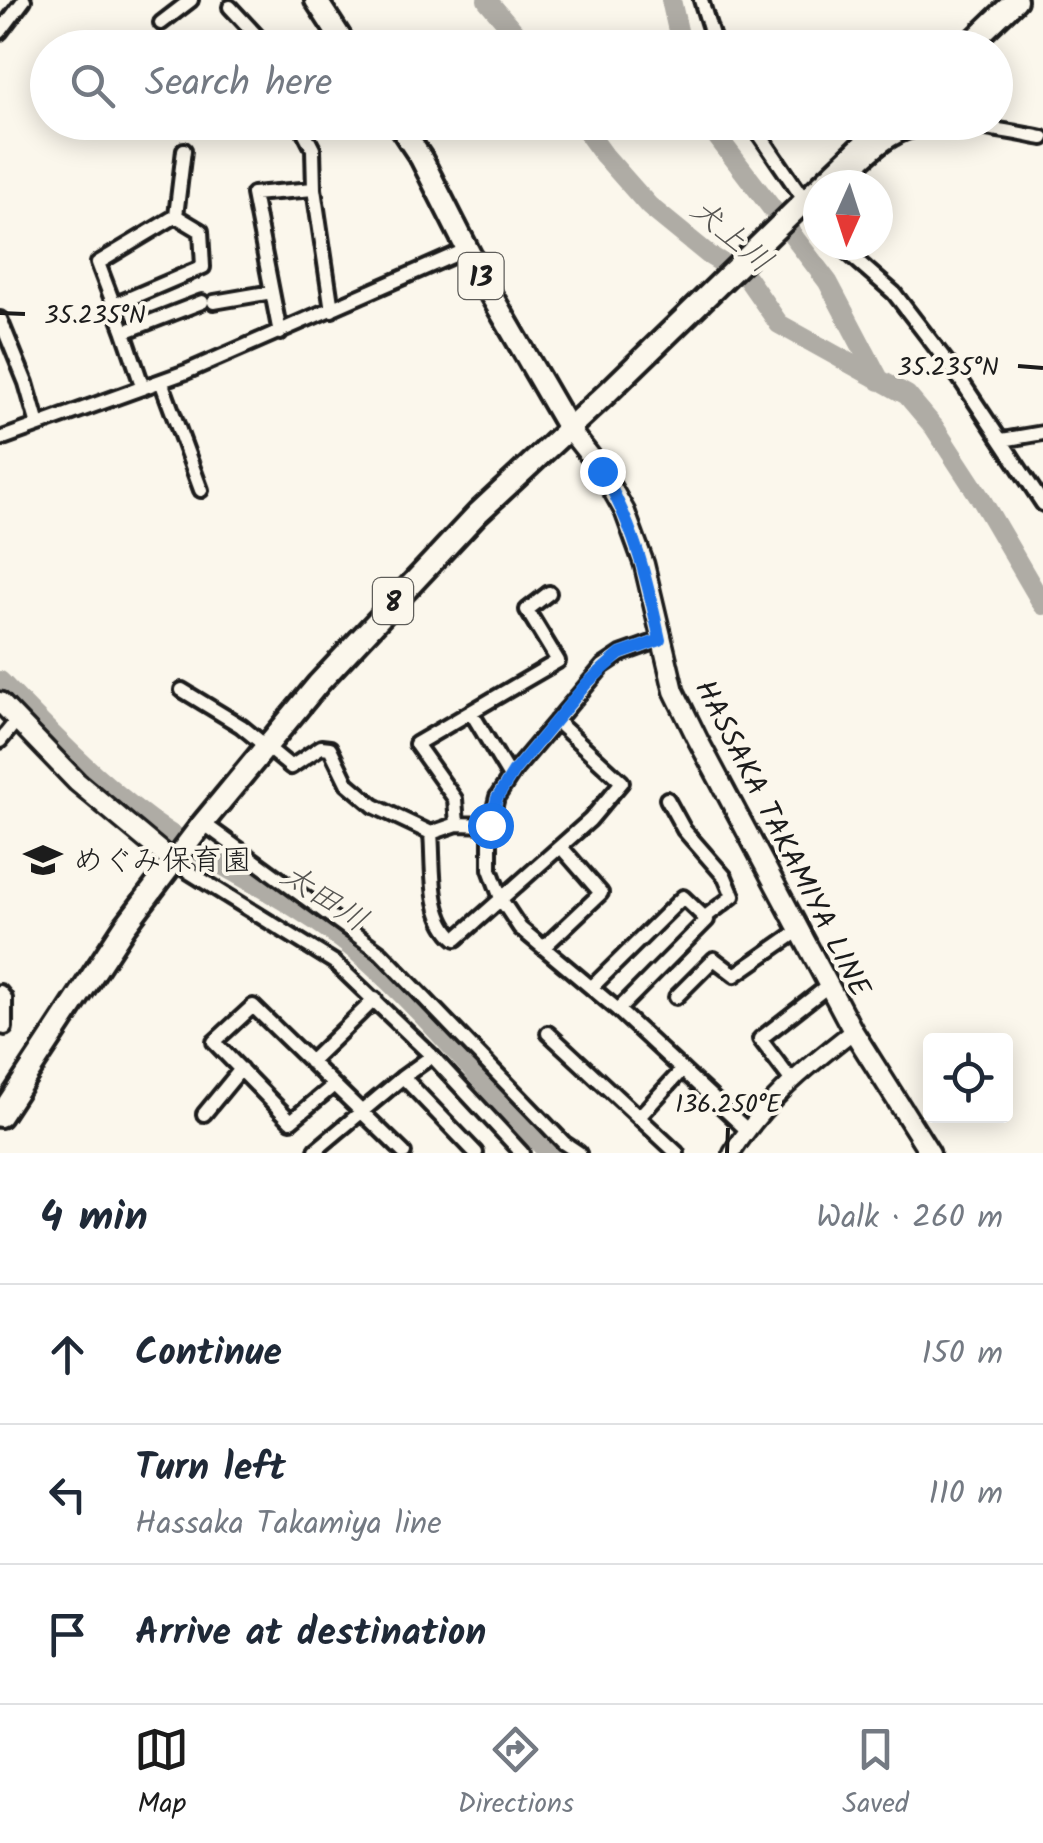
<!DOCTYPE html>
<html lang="en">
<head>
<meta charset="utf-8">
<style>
	:root { --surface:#fff; --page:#f6f6f7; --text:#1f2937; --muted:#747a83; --line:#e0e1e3; --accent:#1c1c1c }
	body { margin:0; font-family:Kalam,"Klee One",sans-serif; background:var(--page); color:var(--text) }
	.controls { position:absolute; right:30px; bottom:30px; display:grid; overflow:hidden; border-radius:10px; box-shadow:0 5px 25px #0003 }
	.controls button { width:90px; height:90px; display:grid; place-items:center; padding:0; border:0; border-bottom:2px solid var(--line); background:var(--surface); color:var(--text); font:50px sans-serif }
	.compass { position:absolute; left:803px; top:170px; width:90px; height:90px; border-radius:50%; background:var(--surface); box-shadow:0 5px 25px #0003; rotate:183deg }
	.stop { position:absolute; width:30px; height:30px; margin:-22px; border:8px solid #1a73e8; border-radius:50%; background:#fff }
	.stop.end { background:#1a73e8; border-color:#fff; box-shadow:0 2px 10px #0008 }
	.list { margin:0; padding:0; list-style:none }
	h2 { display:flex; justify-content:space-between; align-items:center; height:130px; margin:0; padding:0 40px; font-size:42px }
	h2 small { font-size:32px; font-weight:400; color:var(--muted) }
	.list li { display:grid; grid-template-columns:65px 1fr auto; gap:30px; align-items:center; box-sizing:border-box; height:140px; padding:0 40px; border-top:2px solid var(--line) }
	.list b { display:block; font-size:38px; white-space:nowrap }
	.list p { margin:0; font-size:32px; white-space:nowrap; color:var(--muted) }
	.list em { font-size:32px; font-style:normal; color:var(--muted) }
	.icon { flex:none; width:55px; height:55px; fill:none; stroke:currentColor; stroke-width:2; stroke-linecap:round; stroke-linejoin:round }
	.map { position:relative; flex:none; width:1043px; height:1153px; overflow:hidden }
	.search { position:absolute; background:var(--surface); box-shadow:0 5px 25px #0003; left:30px; right:30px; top:30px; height:110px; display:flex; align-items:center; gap:25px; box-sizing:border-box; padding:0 35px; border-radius:55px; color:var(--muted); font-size:38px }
	.sheet { height:550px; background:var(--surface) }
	nav { display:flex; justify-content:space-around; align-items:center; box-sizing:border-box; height:140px; border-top:2px solid var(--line); background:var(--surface); font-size:28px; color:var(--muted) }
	nav a { display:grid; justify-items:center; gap:5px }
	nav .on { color:var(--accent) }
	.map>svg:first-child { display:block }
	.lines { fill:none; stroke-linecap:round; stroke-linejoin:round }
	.stream { stroke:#74726e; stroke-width:4 }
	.river { stroke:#afaca5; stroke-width:20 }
	.minor-casing { stroke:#1c1c1c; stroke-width:20 }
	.tertiary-casing { stroke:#1c1c1c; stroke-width:22 }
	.secondary-casing { stroke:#1c1c1c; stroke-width:25 }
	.primary-casing { stroke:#1c1c1c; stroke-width:28 }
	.trunk-casing { stroke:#1c1c1c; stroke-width:28 }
	.minor { stroke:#fbf7ec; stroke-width:12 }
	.tertiary { stroke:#fbf7ec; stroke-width:15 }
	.secondary { stroke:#fbf7ec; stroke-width:18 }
	.primary { stroke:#fbf7ec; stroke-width:20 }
	.trunk { stroke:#fbf7ec; stroke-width:20 }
	.route { stroke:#1a73e8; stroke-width:12 }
	.ticks { fill:none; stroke:#1c1c1c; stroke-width:4 }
	.labels { text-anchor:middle; stroke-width:8; stroke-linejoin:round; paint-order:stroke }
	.shield { fill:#fbf7ec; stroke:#5f5e5a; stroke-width:2.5 }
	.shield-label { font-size:28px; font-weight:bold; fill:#1c1c1c }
	.street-label { font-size:30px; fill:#1c1c1c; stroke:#fbf7ec }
	.poi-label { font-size:30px; fill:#1c1c1c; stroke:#fbf7ec; text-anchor:start }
	.water-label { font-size:32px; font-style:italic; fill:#575653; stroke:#fbf7ec }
	.ticks-label { font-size:25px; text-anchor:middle; fill:#1c1c1c; stroke:#fbf7ec; stroke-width:8; stroke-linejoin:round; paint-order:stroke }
</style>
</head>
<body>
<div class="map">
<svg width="1043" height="1153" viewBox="0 0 1043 1153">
	<rect width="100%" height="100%" fill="#fbf7ec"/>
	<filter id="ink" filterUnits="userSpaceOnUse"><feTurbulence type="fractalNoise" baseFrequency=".01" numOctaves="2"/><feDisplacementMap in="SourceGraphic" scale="20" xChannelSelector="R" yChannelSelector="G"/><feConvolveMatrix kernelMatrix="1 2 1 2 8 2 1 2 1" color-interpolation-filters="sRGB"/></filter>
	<g filter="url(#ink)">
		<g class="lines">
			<path class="stream" d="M0,729L10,718"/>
			<path class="river" d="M487,0L528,48
				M671,0L679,35V48
				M580,122L604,155L649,206L709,255L747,278L779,324L907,395L934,427L981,499L1043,605
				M706,122L828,282L880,381
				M0,681C48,731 94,779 150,820C215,867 293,898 355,950C426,1011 484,1086 549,1153"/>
			<g class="minor-casing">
				<path id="minor" d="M701,0L716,48
					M230,7L268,48
					M161,23L191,0
					M0,32L24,0
					M299,122L313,149L314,189L332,310
					M751,122L818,220
					M839,185C856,170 874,149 894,138C935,114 999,130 1043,138
					M839,245L894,293L960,379L1043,504
					M214,302L272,292
					M114,305L203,267L201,231L176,216
					M0,319L26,383L38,425
					M124,332L98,263L176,216L184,150
					M280,333L253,194L314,189
					M161,381L201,490
					M143,388L124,332L202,302
					M0,439L186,372L468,249
					M1002,440L1043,433
					M549,593L527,610L558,661L416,744L455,799L457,824L431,833C434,865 428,917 456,939L590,820L622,782L556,721
					M660,640L621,654L603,666L514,771L497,797L490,825V869L502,901L520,928L618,1010L747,1130
					M182,690L241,726L291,767L321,747L330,748L347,783L374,806L431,833
					M471,712L510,777
					M0,741L17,720
					M667,799L684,830L725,877L733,896L704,918
					M203,823L381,953L564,1143L579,1153
					M457,824L490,825
					M173,862L334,962L432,1056L522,1153
					M544,947L601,893L561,847
					M592,987L683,897L707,920L618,1010
					M0,992L5,998V1028
					M676,997L714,959L735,975L798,931
					M548,1033L677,1153
					M310,1062L375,999
					M403,1077L432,1056
					M791,1080L760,1039L828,986
					M334,1085L291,1121L214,1042L253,1006L404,1153
					M204,1114L241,1069
					M639,1117L682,1070
					M319,1153L316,1150L403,1077L476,1153"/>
			</g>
			<g class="tertiary-casing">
				<path id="tertiary" d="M732,1153C766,1100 804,1069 853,1031"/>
			</g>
			<g class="secondary-casing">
				<path id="secondary" d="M568,428L602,471L625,512L644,564L674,691L698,740L853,1031L930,1153
					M0,702L77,782L173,862"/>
			</g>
			<g class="primary-casing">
				<path id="primary" d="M316,0L347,48
					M397,122L421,158L488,290L568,428"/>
			</g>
			<g class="trunk-casing">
				<path id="trunk" d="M966,48L1016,0
					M821,185L887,122
					M0,1116L125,926L203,823L318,684L478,513L606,394L818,188"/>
			</g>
			<use href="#minor" class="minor"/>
			<use href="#tertiary" class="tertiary"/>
			<use href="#secondary" class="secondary"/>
			<use href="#primary" class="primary"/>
			<use href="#trunk" class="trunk"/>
		</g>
	</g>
	<g class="lines" filter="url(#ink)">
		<path class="route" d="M490,825L497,798L514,771L587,683L620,654L660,640C646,575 635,529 602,471"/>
	</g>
	<path class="ticks" d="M0,313L25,314M1018,366L1043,368M727,1153L728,1128"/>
	<defs>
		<g id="school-bare" transform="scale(3)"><path d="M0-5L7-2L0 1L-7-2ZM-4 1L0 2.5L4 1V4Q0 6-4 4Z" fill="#1c1c1c" stroke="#fbf7ec" stroke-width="2.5" paint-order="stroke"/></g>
	</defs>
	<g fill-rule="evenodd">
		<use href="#school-bare" x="43" y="860"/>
	</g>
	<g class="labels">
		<g class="shield">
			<rect x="458.5" y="253" width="45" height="46" rx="8"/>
			<rect x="373" y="578" width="40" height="46" rx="8"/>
		</g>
		<g class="shield-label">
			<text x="481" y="286">13</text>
			<text x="393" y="611">8</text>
		</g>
		<g class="street-label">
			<text transform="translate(783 838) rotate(63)" y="10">HASSAKA TAKAMIYA LINE</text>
		</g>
		<g class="poi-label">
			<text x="73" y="870">めぐみ保育園</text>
		</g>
		<g class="water-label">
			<text transform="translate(732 235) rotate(40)" y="11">犬上川</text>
			<text transform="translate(325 897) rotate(33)" y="11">太田川</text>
		</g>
	</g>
	<g class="ticks-label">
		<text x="95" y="323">35.235°N</text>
		<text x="948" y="375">35.235°N</text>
		<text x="728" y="1112">136.250°E</text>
	</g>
</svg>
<div class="controls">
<button><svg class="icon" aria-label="locate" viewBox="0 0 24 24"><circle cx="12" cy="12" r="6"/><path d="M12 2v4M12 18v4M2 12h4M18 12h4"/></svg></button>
</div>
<svg class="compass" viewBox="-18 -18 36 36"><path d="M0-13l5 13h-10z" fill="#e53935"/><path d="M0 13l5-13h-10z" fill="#747a83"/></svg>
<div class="stop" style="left:490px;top:825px"></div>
<div class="stop end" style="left:602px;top:471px"></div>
<div class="search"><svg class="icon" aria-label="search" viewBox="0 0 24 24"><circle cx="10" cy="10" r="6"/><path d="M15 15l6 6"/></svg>Search here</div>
</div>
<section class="sheet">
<h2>4 min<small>Walk · 260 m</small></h2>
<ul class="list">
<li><svg class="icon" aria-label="ahead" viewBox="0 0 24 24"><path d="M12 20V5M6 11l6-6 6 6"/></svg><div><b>Continue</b></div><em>150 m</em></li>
<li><svg class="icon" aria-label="left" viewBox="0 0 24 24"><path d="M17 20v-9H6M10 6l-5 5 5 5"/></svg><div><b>Turn left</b><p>Hassaka Takamiya line</p></div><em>110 m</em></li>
<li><svg class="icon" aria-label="arrive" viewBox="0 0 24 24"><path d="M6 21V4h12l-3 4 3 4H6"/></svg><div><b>Arrive at destination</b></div></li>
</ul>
</section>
<nav>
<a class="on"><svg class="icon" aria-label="map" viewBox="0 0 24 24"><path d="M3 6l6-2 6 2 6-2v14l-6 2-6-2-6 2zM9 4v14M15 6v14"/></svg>Map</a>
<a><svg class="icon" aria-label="directions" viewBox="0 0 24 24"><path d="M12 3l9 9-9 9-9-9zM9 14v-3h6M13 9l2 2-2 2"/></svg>Directions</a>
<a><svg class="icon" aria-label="saved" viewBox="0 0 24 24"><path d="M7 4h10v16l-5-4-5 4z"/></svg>Saved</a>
</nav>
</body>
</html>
